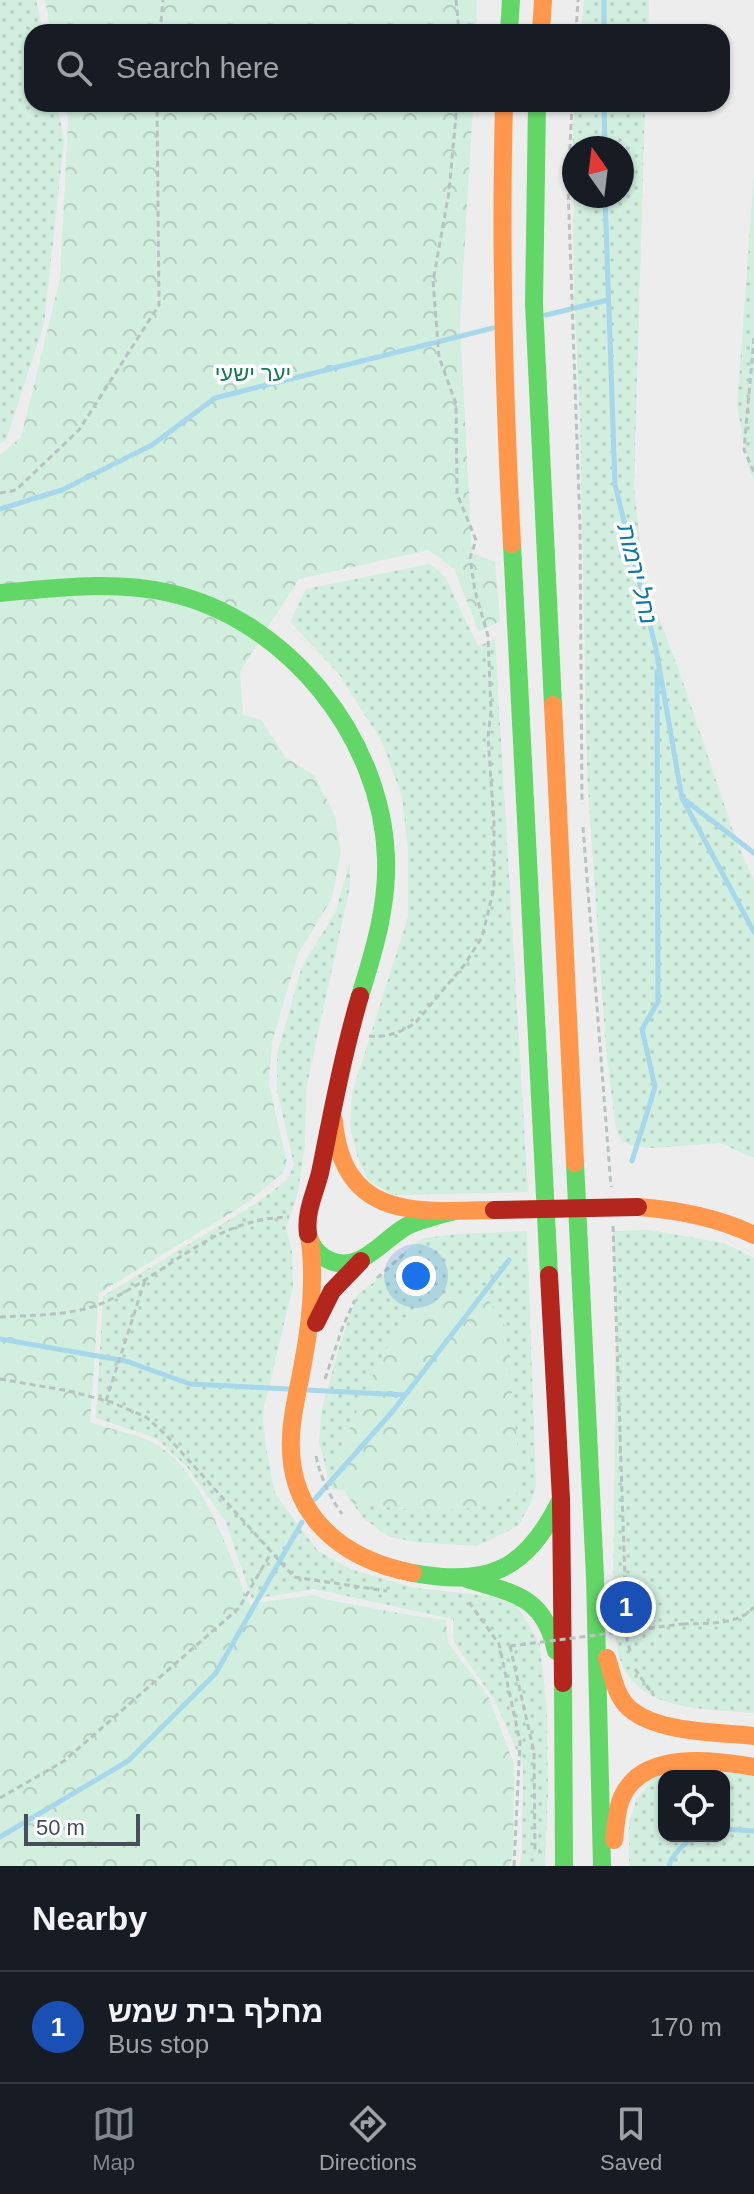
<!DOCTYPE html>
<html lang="en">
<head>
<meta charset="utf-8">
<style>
	:root { --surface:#171b24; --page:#20242c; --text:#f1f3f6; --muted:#9ea1a6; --line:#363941; --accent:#80868d }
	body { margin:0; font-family:Arial,"Noto Sans Hebrew",sans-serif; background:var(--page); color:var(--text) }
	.controls { position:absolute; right:24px; bottom:24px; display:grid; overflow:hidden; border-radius:16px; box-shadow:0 2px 6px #0004 }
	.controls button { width:72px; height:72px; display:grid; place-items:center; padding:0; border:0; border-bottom:2px solid var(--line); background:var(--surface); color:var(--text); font:40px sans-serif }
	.compass { position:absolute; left:562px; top:136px; width:72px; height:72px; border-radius:50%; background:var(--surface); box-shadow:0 2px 6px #0004; rotate:346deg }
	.scale { position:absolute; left:24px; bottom:20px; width:116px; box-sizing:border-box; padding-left:8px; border:4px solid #454e59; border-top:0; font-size:22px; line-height:28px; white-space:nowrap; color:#454e59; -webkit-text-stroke:6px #fff; paint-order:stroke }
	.you { position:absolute; left:416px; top:1276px; width:28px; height:28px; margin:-20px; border:6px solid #fff; border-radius:50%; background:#1a73e8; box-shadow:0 0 0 12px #1a73e833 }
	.badge { display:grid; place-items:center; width:52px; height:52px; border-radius:50%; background:var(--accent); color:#fff; font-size:26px; font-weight:700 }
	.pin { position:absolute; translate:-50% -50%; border:4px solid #fff; box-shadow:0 2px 8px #0006 }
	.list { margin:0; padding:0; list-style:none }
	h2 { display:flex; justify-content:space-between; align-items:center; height:104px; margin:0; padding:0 32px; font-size:34px }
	h2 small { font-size:26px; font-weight:400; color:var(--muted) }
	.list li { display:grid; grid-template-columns:52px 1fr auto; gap:24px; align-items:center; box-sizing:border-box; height:112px; padding:0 32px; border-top:2px solid var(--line) }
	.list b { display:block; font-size:30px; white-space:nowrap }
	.list p { margin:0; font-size:26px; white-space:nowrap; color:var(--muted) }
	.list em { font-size:26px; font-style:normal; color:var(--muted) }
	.icon { flex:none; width:44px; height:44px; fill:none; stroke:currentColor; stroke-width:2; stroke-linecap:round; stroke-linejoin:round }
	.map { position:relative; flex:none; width:754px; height:1866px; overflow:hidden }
	.search { position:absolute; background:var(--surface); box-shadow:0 2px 6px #0004; left:24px; right:24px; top:24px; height:88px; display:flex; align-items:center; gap:20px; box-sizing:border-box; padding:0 28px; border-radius:24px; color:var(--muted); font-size:30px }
	.sheet { height:216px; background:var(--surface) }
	nav { display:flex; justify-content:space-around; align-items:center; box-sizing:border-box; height:112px; border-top:2px solid var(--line); background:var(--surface); font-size:22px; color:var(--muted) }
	nav a { display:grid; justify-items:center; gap:4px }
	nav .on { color:var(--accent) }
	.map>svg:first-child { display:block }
	.grass { fill:url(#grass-dots); fill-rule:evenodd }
	.forest { fill:url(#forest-crowns) }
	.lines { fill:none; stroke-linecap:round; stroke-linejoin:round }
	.stream { stroke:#a6d7eb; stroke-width:5 }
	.path { stroke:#b7c3c1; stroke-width:3; stroke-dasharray:6 4; stroke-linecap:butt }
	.fast { stroke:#63d668; stroke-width:18 }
	.slow { stroke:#ff974d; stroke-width:18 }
	.jam { stroke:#b3261e; stroke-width:18 }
	.path-bridge { stroke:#b7c3c1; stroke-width:3; stroke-dasharray:6 4; stroke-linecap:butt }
	.jam-bridge { stroke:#b3261e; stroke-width:18 }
	.labels { text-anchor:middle; stroke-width:7; stroke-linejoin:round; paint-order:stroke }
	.park-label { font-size:22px; fill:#177950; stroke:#fff }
	.water-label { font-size:24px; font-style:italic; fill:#0d78a4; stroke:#fff }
</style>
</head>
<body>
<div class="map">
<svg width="754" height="1866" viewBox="0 0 754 1866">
	<defs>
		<pattern id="grass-dots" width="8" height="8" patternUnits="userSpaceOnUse" patternTransform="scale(2)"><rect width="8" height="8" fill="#d1eede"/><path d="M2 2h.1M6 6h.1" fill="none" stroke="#b5cec1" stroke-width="1.8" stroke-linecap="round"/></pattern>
		<pattern id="forest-crowns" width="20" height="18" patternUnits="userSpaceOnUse" patternTransform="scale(2)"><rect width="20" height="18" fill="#d1eede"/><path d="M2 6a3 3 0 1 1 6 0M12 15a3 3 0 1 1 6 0" fill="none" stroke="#b5cec1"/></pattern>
	</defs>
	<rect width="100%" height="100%" fill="#eeeded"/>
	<path class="grass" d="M0,0H36L43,32H32V104H57L64,141L44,324L6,440L0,444Z
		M584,0H649L648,32H581Z
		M575,104H645L634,487L644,579L680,673L737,843L754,880V1158L720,1143L653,1148L633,1146L622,1141L616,1129L606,1050L587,774L580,423L574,294L573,129ZM574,148H622V196H574Z
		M754,175V479L749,469L737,406Z
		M430,564L445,577L478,646L495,639L528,1192L392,1195L368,1180L357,1156L350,1128L352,1093L408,917V850L402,797L383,744L339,674L290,622L306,589Z
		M350,862V886L306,1089L305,1145L298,1192L286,1228L292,1252L293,1286L263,1412L265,1441L275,1494L318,1551L353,1570L415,1588L489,1596L517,1605L540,1645L547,1710L548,1794L545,1866H520L522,1851L523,1765L495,1701L454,1642L453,1619L314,1589L252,1599L225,1520L186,1466L156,1438L96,1418L103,1296L255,1204L287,1180L294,1165L277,1090V1054L302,966L335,913Z
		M649,1230L724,1243L754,1258V1713C702,1708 631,1713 617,1649C615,1636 615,1623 613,1611L616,1315L613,1231Z
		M527,1231L536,1485L531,1502L519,1525L477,1546L416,1542L390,1537L364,1519L353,1504L404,1509L439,1299L414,1309L396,1332L373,1374L342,1446L331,1489L319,1442L322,1409L340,1344L357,1295L382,1276L410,1247L425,1238L457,1234Z
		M657,1774H754V1866H629V1823L636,1801ZM664,1776H724V1836H664Z"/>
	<path class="forest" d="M45,0H477L476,32H51Z
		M65,104H473L460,327L472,553L495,562L500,621L479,632L454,569L429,550L299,579L240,671L243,715L262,720L285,757L314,775L335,815L341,852L332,898L298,954L272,1042L269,1085L287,1162L283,1173L244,1205L99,1293L90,1422C109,1429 130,1432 148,1440C201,1463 229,1554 249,1604L314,1595L328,1600L415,1616L446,1620L448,1643L488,1696L514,1764L513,1853L510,1866H0V455L21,437L60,279L68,122Z
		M484,1293L505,1326L522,1490C515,1494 507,1500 500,1502C455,1516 399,1508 353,1504L344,1490L331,1489L342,1446L373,1374L396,1332L414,1309L439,1299Z"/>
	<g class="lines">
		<path class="stream" d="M604,0V32
			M604,104L605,148
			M605,196L615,485L656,649L682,798L754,932
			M546,315L608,300
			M0,509L62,490L152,445L215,398L493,328
			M685,800L754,853
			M632,1161L655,1087L642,1029L658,1002L657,671
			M0,1339L126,1361L190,1384L289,1389
			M307,1390L405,1395
			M315,1499L393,1411L509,1260
			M724,1829L754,1831
			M0,1837L128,1761L216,1673L302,1522
			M669,1866C672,1855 686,1840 698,1836"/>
		<path class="path" d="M456,0L459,32
			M160,32L163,0
			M576,32L578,0
			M572,104L568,187L580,527L582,804
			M754,338L744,450L754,472
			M0,493L16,490L79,430L159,305L157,104
			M583,827L611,1187
			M369,1036C386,1038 403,1032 416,1022L465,964L482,937L494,888V823L488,737L491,711L488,636L475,591L470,558L476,540L457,494L456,404L439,357L433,281L449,192L457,104
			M613,1226L627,1640L631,1654
			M377,1278L404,1254
			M0,1317C34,1315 71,1316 103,1303C168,1274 213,1218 289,1217
			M0,1379L69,1391L111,1402L146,1417L166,1435L294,1577L387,1591
			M325,1379L343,1326L355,1300
			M106,1401L145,1280
			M316,1456C321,1479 329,1495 342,1514
			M469,1602L499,1644L520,1742L514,1866
			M683,1624C705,1623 738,1626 754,1607
			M510,1646L534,1752L535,1850L540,1851
			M635,1669L654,1696
			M0,1798L64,1761L239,1608L271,1553"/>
		<path class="fast" d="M509,32L511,0
			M537,104L534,304L553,705
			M512,544L549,1275
			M0,593C56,588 114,580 170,593C288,620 382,738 386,858C388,905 374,951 360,996
			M575,1163L595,1577L602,1866
			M308,1234C311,1246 318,1256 331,1261C361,1273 383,1239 407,1226C422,1219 439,1215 455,1211
			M413,1573C489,1587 526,1570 560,1501
			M467,1579C515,1594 544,1596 556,1651
			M563,1683L564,1866"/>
		<path class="slow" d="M541,32L543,0
			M504,104C500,251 504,397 512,544
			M553,705L575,1163
			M334,1121C343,1220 416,1212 494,1210
			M638,1207C679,1210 717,1217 754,1235
			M310,1241C315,1283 311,1322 303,1363C299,1387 292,1411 291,1436C287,1515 341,1559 413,1573
			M607,1658C612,1673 615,1693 626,1705C651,1733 718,1732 754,1736
			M614,1840C616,1826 616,1810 622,1797C643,1750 714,1760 754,1767"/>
		<path class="jam" d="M308,1234C305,1212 315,1193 320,1173C332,1113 343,1054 360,996
			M549,1275L561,1499L563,1683
			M316,1323L332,1291L361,1261"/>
		<path class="path-bridge" d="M510,1646L683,1624"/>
		<path class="jam-bridge" d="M494,1210L638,1207"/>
	</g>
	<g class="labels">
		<g class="park-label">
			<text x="253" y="381">יער ישעי</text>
		</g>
		<g class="water-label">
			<text transform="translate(637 574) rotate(76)" y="8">נחל ירמות</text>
		</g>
	</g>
</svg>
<div class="controls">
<button><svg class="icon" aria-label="locate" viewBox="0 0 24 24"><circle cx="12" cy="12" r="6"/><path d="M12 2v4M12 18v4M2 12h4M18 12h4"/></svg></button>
</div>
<svg class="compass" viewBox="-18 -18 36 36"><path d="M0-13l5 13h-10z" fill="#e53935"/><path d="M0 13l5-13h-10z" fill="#9ea1a6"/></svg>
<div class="scale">50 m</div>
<div class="you"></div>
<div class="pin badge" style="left:626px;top:1607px;background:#1a4fb4">1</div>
<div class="search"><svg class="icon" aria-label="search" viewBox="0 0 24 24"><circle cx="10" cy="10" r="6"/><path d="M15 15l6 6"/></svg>Search here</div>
</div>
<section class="sheet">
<h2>Nearby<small></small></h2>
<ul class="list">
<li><span class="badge" style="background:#1a4fb4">1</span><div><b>מחלף בית שמש</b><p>Bus stop</p></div><em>170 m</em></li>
</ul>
</section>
<nav>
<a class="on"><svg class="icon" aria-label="map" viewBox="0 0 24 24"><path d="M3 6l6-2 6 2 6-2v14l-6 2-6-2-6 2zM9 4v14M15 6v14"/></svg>Map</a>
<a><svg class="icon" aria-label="directions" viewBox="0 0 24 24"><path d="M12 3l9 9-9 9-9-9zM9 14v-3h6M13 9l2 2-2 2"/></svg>Directions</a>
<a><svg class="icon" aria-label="saved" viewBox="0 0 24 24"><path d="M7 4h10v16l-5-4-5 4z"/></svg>Saved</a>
</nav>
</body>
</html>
